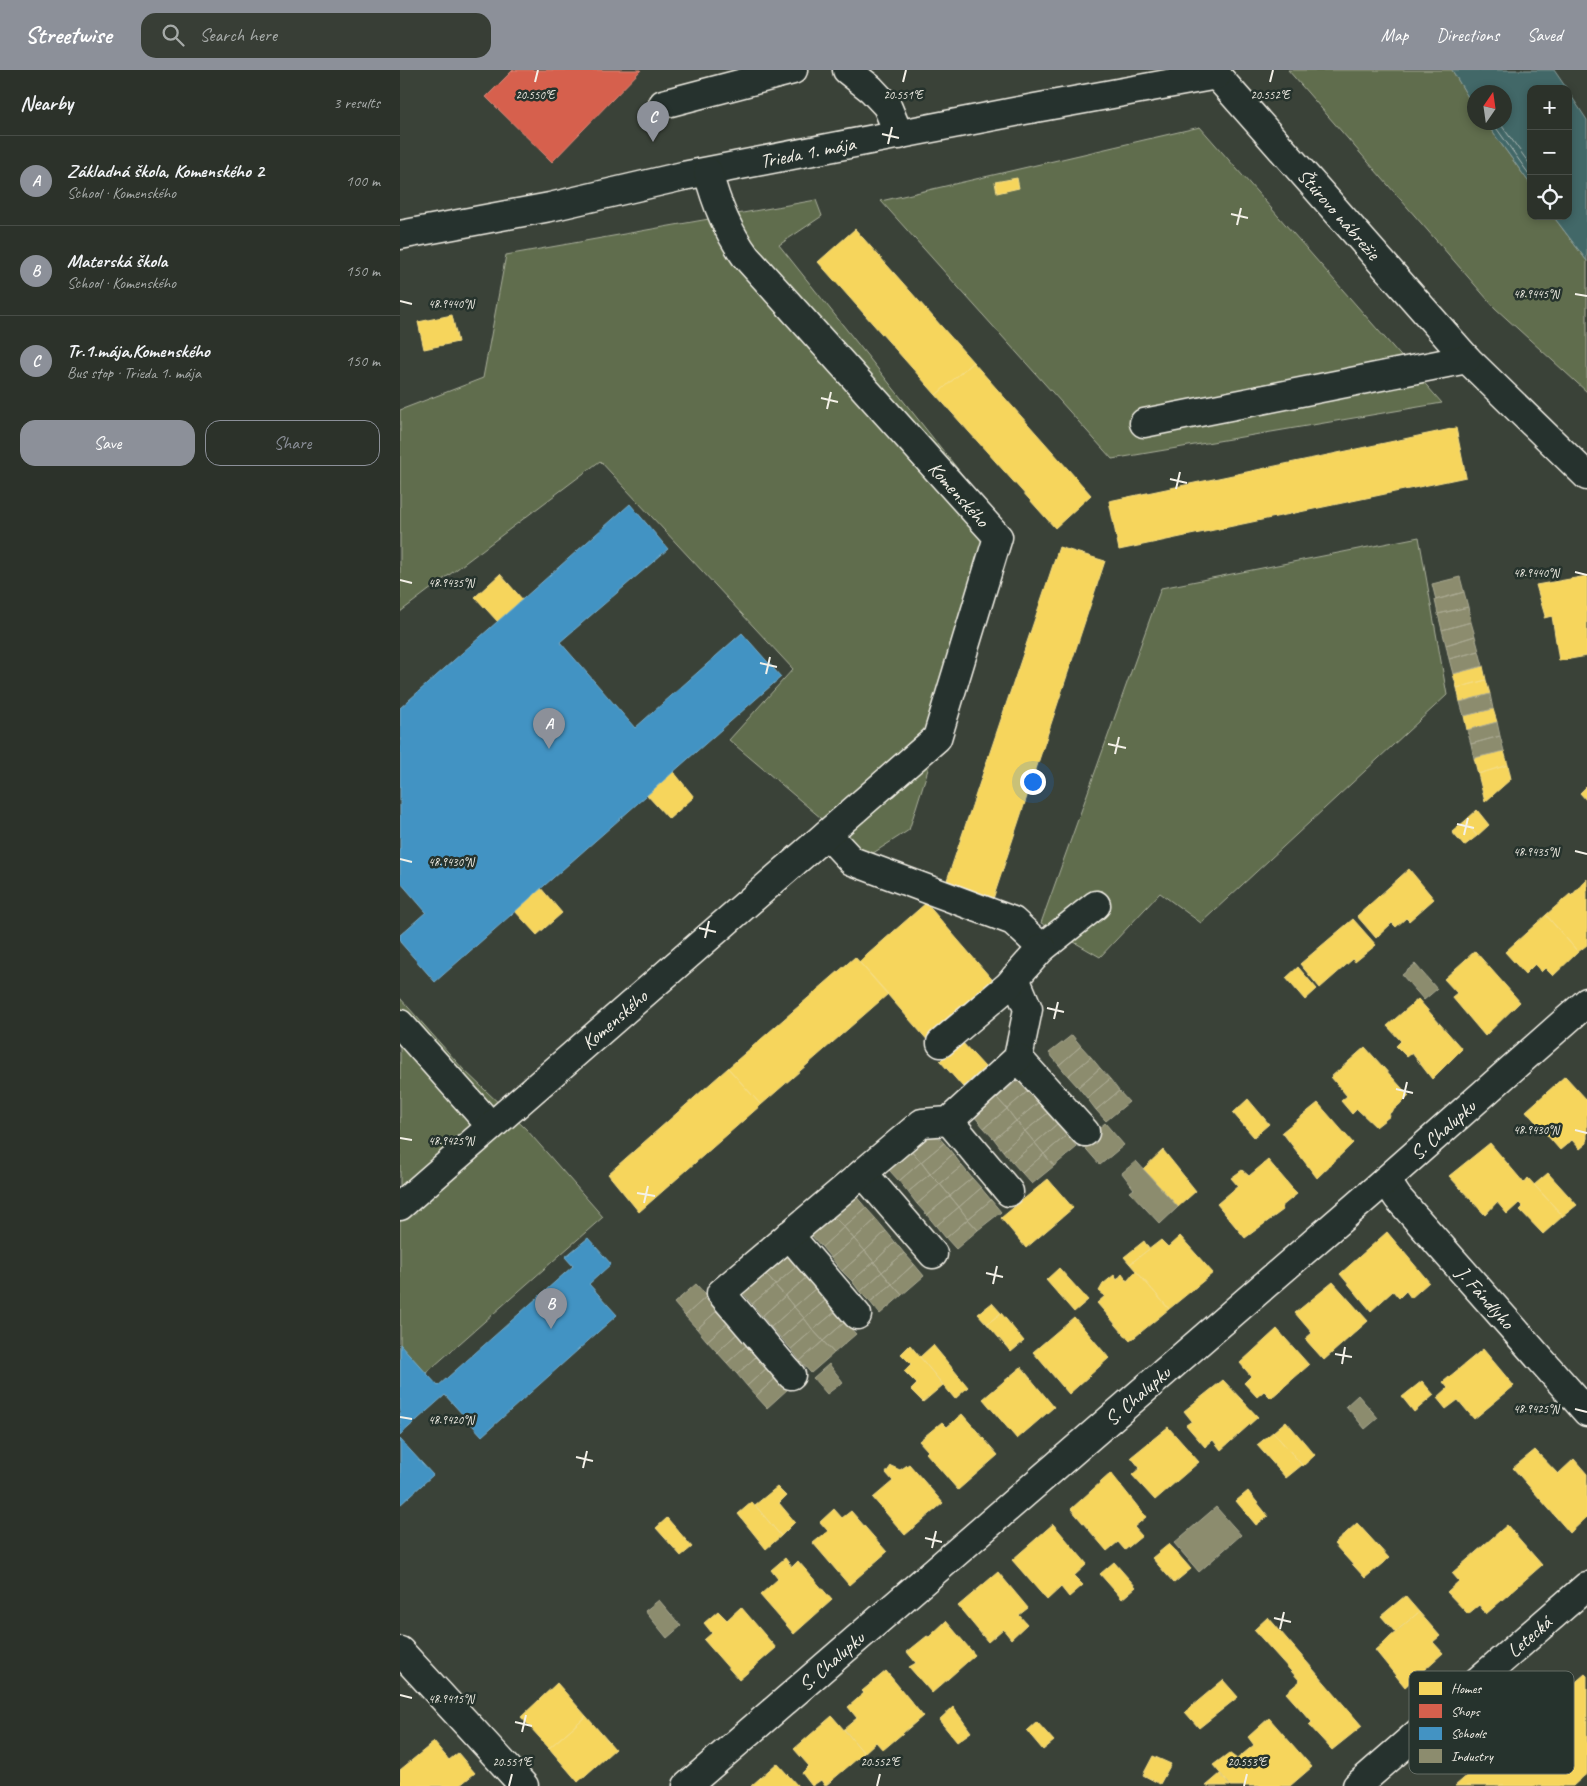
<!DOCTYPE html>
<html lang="en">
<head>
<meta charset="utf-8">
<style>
	:root { --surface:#2c322a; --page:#383e36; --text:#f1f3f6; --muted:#a6aaa8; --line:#484d47; --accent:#8c9099 }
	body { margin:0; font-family:Caveat,sans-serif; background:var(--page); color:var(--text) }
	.controls { position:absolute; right:15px; top:15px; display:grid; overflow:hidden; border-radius:10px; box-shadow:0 2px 8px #0003 }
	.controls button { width:45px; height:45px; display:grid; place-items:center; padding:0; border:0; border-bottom:1px solid var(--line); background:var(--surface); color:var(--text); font:25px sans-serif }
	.compass { position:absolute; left:1067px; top:15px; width:45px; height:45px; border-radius:50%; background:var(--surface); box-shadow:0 2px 8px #0003; rotate:13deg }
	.you { position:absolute; left:632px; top:711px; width:18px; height:18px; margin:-12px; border:4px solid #fff; border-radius:50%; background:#1a73e8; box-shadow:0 0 0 8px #1a73e833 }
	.badge { display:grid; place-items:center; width:32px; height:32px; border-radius:50%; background:var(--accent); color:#fff; font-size:16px; font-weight:700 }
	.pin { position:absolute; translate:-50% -41px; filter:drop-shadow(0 1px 2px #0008) }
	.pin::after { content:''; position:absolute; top:26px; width:18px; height:15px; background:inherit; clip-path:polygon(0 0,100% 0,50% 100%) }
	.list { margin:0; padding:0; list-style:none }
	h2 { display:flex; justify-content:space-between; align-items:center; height:65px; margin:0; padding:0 20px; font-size:21px }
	h2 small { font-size:16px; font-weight:400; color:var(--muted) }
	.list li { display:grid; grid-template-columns:32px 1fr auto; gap:15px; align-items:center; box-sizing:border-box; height:90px; padding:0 20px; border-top:1px solid var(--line) }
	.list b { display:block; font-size:19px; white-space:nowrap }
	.list p { margin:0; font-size:16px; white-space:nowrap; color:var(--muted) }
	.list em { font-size:16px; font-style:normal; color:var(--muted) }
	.actions { display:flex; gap:10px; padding:15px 20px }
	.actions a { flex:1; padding:11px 0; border:1px solid var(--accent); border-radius:15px; text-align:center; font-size:18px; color:var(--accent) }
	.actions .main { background:var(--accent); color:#fff }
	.icon { flex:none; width:28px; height:28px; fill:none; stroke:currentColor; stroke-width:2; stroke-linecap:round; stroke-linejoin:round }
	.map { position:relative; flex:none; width:1187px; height:1716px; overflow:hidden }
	header { display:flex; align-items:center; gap:30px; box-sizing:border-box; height:70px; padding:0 25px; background:var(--accent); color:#fff }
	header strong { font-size:24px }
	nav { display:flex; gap:28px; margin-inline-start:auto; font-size:18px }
	.search { width:350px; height:45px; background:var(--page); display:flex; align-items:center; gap:12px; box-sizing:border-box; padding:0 18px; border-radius:15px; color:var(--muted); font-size:19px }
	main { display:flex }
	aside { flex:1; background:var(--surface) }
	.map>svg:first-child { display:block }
	.green { fill:#606d4e; stroke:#aaaf9b }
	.water { fill:#436768; stroke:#8a9e9b }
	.homes { fill:#f6d55c; stroke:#f5dd86 }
	.shops { fill:#d6604d; stroke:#df8c7c }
	.schools { fill:#4393c3; stroke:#78afce }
	.industry { fill:#8c8c6e; stroke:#abaa93 }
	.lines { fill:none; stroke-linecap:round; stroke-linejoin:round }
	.shore { stroke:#adbab5; stroke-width:1 }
	.minor-casing { stroke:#f4f1e8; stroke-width:31 }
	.minor { stroke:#26332d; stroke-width:28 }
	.ticks { fill:none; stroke:#f4f1e8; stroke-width:2 }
	.labels { text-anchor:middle; stroke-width:5; stroke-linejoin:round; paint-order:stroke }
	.street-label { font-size:20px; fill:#f4f1e8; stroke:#26332d }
	.key { fill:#26332d; stroke:#646c65; stroke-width:1 }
	.key-label { font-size:14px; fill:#f4f1e8 }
	.ticks-label { font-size:12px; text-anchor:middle; fill:#f4f1e8; stroke:#26332d; stroke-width:5; stroke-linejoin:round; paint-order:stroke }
</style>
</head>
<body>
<header>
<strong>Streetwise</strong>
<div class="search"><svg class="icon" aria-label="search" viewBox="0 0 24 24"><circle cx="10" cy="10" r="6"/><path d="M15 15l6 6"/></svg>Search here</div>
<nav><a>Map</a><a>Directions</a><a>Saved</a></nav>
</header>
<main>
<aside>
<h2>Nearby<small>3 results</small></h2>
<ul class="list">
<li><span class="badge">A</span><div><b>Základná škola, Komenského 2</b><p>School · Komenského</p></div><em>100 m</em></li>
<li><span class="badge">B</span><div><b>Materská škola</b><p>School · Komenského</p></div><em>150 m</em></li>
<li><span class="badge">C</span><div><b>Tr.1.mája,Komenského</b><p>Bus stop · Trieda 1. mája</p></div><em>150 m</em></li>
</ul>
<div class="actions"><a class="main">Save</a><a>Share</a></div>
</aside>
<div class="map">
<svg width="1187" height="1716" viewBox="0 0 1187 1716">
	<rect width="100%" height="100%" fill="#3a4238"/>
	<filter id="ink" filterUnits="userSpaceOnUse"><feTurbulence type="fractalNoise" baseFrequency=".02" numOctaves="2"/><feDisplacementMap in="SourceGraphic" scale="10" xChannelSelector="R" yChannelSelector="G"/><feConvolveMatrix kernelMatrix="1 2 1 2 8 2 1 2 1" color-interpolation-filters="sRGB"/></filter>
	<g filter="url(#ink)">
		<path class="green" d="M888,0H1052L1074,37V52L1086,53L1131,115V146H1153L1187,191V322L1095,238Z
			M800,57L1042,333L712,389L481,131Z
			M416,130L422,146L379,175L604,457L509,760L467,787L329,670L393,599L200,391L0,542V340L83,308L106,185Z
			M1019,467L1047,625L801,853L760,823L700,887L641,853L761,518Z
			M0,928L63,999L126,1059L203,1147L0,1326Z"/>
		<path class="water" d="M1052,0H1154L1167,19H1131V115L1086,53L1104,52V22H1074V37Z
			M1168,21L1187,50V191L1153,146H1168Z"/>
		<path class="homes" d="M617,108L619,118L597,123L595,112Z
			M455,159L573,292L536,325L418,192Z
			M52,245L58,272L24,279L18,252Z
			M573,292L691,425L655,458L536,325Z
			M1056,358L1066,407L719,480L709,431Z
			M659,477L705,491L593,829L546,813Z
			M100,504L123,530L98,552L75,527Z
			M1187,506V586L1159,591L1152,546L1144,548L1145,546L1136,515Z
			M1083,596L1086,610L1057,618L1053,604Z
			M1086,610L1090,624L1060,632L1057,618Z
			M1093,639L1097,652L1067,660L1064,646Z
			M1104,681L1108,695L1078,704L1074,688Z
			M1108,695L1111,709L1085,732L1078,704Z
			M273,701L294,727L269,749L246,724Z
			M1187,716V731L1180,723Z
			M1077,740L1089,755L1077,766L1065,751Z
			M1065,751L1077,766L1064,776L1052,762Z
			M1009,799L1034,829L1009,851L1006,848L996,857L992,853L976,868L957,846Z
			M1187,809V875L1178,882L1146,845L1170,824L1171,826Z
			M140,817L162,843L137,865L114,840Z
			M526,833L596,914L530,973L459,892Z
			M1146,845L1178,882L1153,906L1145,898L1141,902L1135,894L1125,904L1105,882Z
			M953,849L976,875L955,892L953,889L920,918L900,894Z
			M1075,881L1120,932L1085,966L1052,927L1057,923L1044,909Z
			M455,887L488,924L361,1035L328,998Z
			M898,897L917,919L905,930L886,908Z
			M1018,929L1062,979L1032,1009L1012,983L1007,987L996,976L1001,971L987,956Z
			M561,971L585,997L563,1017L540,991Z
			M965,977L1009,1026L989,1044L990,1046L976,1057L957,1039L952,1044L941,1031L947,1026L931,1007Z
			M328,998L361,1035L239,1142L208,1104Z
			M1165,1006L1187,1030V1073L1180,1079L1172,1070L1160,1080L1126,1041Z
			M848,1029L869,1054L854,1067L833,1043Z
			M918,1033L953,1073L917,1108L882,1062Z
			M1090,1073L1124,1113L1128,1108L1163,1146L1143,1164L1120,1140L1123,1137L1119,1133L1107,1144L1097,1132L1085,1145L1049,1106Z
			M763,1080L796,1121L778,1137L743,1099Z
			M868,1090L897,1124L881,1137L883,1140L845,1168L817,1134L838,1116L831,1108L842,1100L849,1106Z
			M1148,1103L1177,1135L1163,1146L1134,1115Z
			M648,1109L673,1138L626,1178L601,1148Z
			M987,1162L1029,1212L1011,1228L1006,1221L999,1228L993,1221L971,1241L940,1204Z
			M780,1166L813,1203L769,1239L730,1194L761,1170L768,1177Z
			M744,1171L749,1179L730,1194L724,1187Z
			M659,1198L688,1230L674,1242L646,1210Z
			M736,1201L769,1239L730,1271L697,1233L705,1226L699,1221L703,1214L714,1205L717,1210L722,1204L727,1211Z
			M933,1212L968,1251L924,1290L905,1269L912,1263L895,1243Z
			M592,1233L601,1243L587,1254L578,1244Z
			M601,1243L624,1271L611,1282L587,1254Z
			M674,1247L709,1288L669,1324L633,1282Z
			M877,1259L909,1295L871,1328L864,1321L857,1327L844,1313L851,1306L840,1293Z
			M510,1275L543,1315L523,1332L511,1320L517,1314L504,1301L511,1294L501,1284Z
			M533,1275L568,1317L555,1329L520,1287Z
			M1083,1279L1114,1316L1074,1349L1058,1330L1046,1339L1037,1328L1048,1318L1043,1312Z
			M621,1297L654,1337L617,1369L583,1329Z
			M823,1310L858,1347L821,1380L813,1370L805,1377L786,1355L792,1351L784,1341Z
			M1022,1311L1034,1325L1014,1342L1002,1327Z
			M562,1344L598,1385L558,1420L526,1383L528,1381L519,1371L542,1352L547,1357Z
			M886,1351L915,1385L903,1396L873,1362Z
			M768,1357L799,1392L755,1430L732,1405L740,1398L731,1387Z
			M873,1362L902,1395L886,1408L857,1375Z
			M1135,1380L1158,1404L1174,1389L1187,1404V1447L1170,1463L1113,1398Z
			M509,1394L543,1433L505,1465L473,1428L493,1411L486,1403L491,1396L500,1400Z
			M711,1403L746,1447L734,1457L742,1466L725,1480L718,1472L707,1481L671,1439Z
			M377,1417L386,1426L379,1433L395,1452L381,1466L355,1435Z
			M848,1421L868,1446L856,1455L836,1431Z
			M352,1432L381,1466L366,1479L338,1444Z
			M434,1439L442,1448L451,1441L487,1482L449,1515L413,1473L428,1461L420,1452Z
			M267,1448L292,1477L281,1486L256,1458Z
			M957,1453L989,1488L965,1508L934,1474Z
			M653,1454L687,1494L674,1506L683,1515L669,1527L661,1517L647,1530L612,1490Z
			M1107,1455L1142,1495L1086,1544L1079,1535L1068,1544L1047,1522L1059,1511L1052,1503Z
			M769,1474L791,1499L774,1513L752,1488Z
			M385,1488L392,1497L398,1491L432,1530L394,1564L360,1525L378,1509L371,1500Z
			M714,1492L736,1517L722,1529L700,1504Z
			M598,1502L628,1538L619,1545L627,1554L611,1569L603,1559L588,1572L558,1536Z
			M1005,1526L1019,1542L995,1562L981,1546Z
			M341,1537L376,1578L339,1610L304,1570L312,1563L304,1553L318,1541L327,1550Z
			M1019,1542L1040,1566L1033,1572L1043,1583L1005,1617L975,1580Z
			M868,1547L962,1656L932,1680L909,1655L912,1652L886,1623L900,1611L854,1560Z
			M546,1551L575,1585L532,1623L509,1597L516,1593L507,1582L527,1566L529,1567Z
			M486,1601L523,1646L483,1680L476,1672L464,1683L444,1659L457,1648L448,1637L464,1623L462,1621Z
			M1185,1604L1187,1606V1704L1184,1706L1173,1716H1055Z
			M823,1610L838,1627L799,1658L785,1642Z
			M157,1613L186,1646L149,1678L121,1647Z
			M553,1637L571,1662L557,1672L539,1650Z
			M186,1646L215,1679L178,1712L149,1678Z
			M432,1646L464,1683L425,1716L421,1710L412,1716L402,1703L409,1696L394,1679Z
			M869,1648L912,1697L890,1716H831L813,1695L829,1683L837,1689L854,1675L848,1667Z
			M637,1652L654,1671L643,1680L627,1661Z
			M34,1672L49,1690L58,1683L75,1703L59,1716H0V1700Z
			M753,1686L771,1694L760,1714L743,1705Z
			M377,1693L398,1716H351Z
			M820,1704L830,1716H806Z"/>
		<path class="shops" d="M113,0H241L152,92L86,27Z"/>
		<path class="schools" d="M230,434L268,479L160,572L235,658L342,563L381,607L35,912L0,872V865L26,842L0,812V638Z
			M188,1168L211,1194L189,1214L217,1245L82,1366L45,1325L0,1365V1274L38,1316L173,1196L165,1187Z
			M0,1369L33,1405L0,1435Z"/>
		<path class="industry" d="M1060,507L1064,522L1036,530L1032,514Z
			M1064,522L1068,537L1038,544L1035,530Z
			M1068,537L1071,552L1042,560L1038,544Z
			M1071,552L1075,566L1046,575L1042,560Z
			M1075,566L1079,581L1049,589L1046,575Z
			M1079,581L1083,596L1053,604L1049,589Z
			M1090,624L1093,639L1064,646L1060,632Z
			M1097,652L1100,666L1071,674L1067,660Z
			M1100,666L1104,681L1074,688L1071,674Z
			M1015,894L1037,919L1024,930L1002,905Z
			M672,965L681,976L659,995L649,983Z
			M681,976L691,987L668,1006L659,995Z
			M691,987L700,998L678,1017L668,1006Z
			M700,998L710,1009L687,1028L678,1017Z
			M619,1009L629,1020L607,1039L597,1028Z
			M710,1009L719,1021L696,1040L687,1028Z
			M629,1020L639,1032L616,1051L607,1039Z
			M719,1021L729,1032L706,1051L696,1040Z
			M597,1028L607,1039L584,1058L574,1046Z
			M639,1032L648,1043L625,1061L616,1051Z
			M607,1039L616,1051L594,1069L584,1058Z
			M648,1043L657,1054L635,1073L625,1061Z
			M616,1051L625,1061L603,1081L594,1069Z
			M705,1053L724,1075L700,1095L681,1073Z
			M657,1054L667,1065L644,1084L635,1073Z
			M625,1061L635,1073L612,1092L603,1081Z
			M534,1062L544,1073L521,1092L511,1080Z
			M667,1065L677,1077L654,1096L644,1084Z
			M544,1073L553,1084L530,1104L521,1092Z
			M635,1073L644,1084L622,1103L612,1092Z
			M511,1080L521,1092L499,1111L489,1100Z
			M553,1084L562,1096L540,1114L530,1104Z
			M644,1084L654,1096L632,1114L622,1103Z
			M736,1091L778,1137L760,1154L730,1122L734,1119L722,1103Z
			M521,1092L530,1104L508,1122L499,1111Z
			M562,1096L572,1108L550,1126L540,1114Z
			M530,1104L540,1114L517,1134L508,1122Z
			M572,1108L581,1118L559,1137L550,1126Z
			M540,1114L550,1126L527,1145L517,1134Z
			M581,1118L591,1130L568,1149L559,1137Z
			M455,1125L466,1138L444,1157L432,1145Z
			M550,1126L559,1137L536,1156L527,1145Z
			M591,1130L601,1142L578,1160L568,1149Z
			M559,1137L568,1149L546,1168L536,1156Z
			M466,1138L476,1149L454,1169L444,1157Z
			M432,1145L444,1157L422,1177L410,1164Z
			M476,1149L486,1161L465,1181L454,1169Z
			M568,1149L578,1160L556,1179L546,1168Z
			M444,1157L454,1169L431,1188L422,1177Z
			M486,1161L495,1172L474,1192L465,1181Z
			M454,1169L465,1181L442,1201L431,1188Z
			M495,1172L504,1183L482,1202L474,1192Z
			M465,1181L474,1192L452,1211L442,1201Z
			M504,1183L514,1194L492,1214L482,1202Z
			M387,1184L397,1196L375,1215L365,1203Z
			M474,1192L482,1202L460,1222L452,1211Z
			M514,1194L524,1206L502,1225L492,1214Z
			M397,1196L407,1207L385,1226L375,1215Z
			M482,1202L492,1214L470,1232L460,1222Z
			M365,1203L375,1215L352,1234L342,1222Z
			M407,1207L416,1218L394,1237L385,1226Z
			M296,1214L307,1226L285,1246L274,1233Z
			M492,1214L502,1225L480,1244L470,1232Z
			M375,1215L385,1226L362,1246L352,1234Z
			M416,1218L426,1230L404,1248L394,1237Z
			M307,1226L319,1239L297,1259L285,1246Z
			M385,1226L394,1237L371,1257L362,1246Z
			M426,1230L436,1241L413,1260L404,1248Z
			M394,1237L404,1248L381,1268L371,1257Z
			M319,1239L330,1251L307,1271L297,1259Z
			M436,1241L445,1252L423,1271L413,1260Z
			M404,1248L413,1260L391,1279L381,1268Z
			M330,1251L339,1262L317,1282L307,1271Z
			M445,1252L456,1264L434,1283L423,1271Z
			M413,1260L423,1271L400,1291L391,1279Z
			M339,1262L349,1273L327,1293L317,1282Z
			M423,1271L434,1283L411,1303L400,1291Z
			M349,1273L359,1284L337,1304L327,1293Z
			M359,1284L369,1296L347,1316L337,1304Z
			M429,1294L443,1312L427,1324L413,1308Z
			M369,1296L378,1306L356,1326L347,1316Z
			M378,1306L389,1318L367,1338L356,1326Z
			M958,1325L978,1348L965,1359L946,1336Z
			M816,1437L841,1465L799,1502L774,1473Z
			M259,1530L281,1556L267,1568L245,1541Z"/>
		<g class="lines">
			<path class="shore" d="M1092,52L1131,107
				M1099,52L1131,96"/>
			<g class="minor-casing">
				<g id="minor">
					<path d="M447,0L471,19L487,36L499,65"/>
					<path id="s1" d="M812,0L1067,289L1187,406"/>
					<path d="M263,34L393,0"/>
					<path id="s2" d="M0,165L150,137L283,106L635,38L817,5"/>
					<path d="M744,353L1067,289"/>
					<path d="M427,764L452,791L613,851L642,878L696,835"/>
					<path d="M615,908L628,939L618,988L685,1062"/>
					<path d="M0,954L91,1056"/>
					<path d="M541,973L608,916L642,878"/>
					<path d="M549,1051L609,1122"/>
					<path d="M463,1103L533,1184"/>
					<path id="s3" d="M986,1110L998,1128L1187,1342"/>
					<path id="s4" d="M0,1136L537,668L598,467L346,187C327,161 316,133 308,102"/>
					<path d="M389,1165L457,1245"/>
					<path d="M391,1305L321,1223L522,1053L549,1051L618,988"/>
					<path d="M0,1581L124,1716"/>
					<path id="s5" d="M287,1716L986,1110L1187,932"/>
					<path id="s6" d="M957,1716L1187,1516"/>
				</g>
			</g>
			<use href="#minor" class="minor"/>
		</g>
	</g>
	<path class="ticks" d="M135,12L138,0M503,12L506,0M870,12L873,0M482,64L499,68M488,74L492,57M831,144L848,148M837,155L841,138M1175,224L1187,226M0,231L12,234M421,328L438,332M427,339L431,322M770,409L787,413M776,419L780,402M1175,502L1187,505M0,510L12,513M360,593L377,597M366,604L370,587M708,674L726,678M715,684L719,667M1057,754L1074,758M1064,765L1068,748M1175,781L1187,784M0,789L12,792M299,858L316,862M305,868L309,851M647,938L664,942M654,949L658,932M996,1019L1013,1023M1003,1029L1007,1012M1175,1060L1187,1063M0,1068L12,1070M237,1123L255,1126M244,1133L248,1116M586,1203L603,1207M593,1214L597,1196M935,1284L952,1287M942,1294L945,1277M1175,1339L1187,1342M0,1347L12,1349M176,1387L193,1391M183,1398L187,1381M525,1468L542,1472M532,1478L536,1461M874,1548L891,1552M880,1559L884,1542M0,1625L12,1628M115,1652L132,1656M122,1662L126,1645M109,1716L112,1704M477,1716L480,1704M844,1716L847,1704"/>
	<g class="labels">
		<g class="street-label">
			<text dy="7" stroke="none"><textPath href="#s2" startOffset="416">Trieda 1. mája</textPath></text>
			<text dy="7" stroke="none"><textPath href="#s1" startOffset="192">Štúrovo nábrežie</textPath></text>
			<text transform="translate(559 424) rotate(48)" y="7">Komenského</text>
			<text dy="7" stroke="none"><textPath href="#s4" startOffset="284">Komenského</textPath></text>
			<text dy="7" stroke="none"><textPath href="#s5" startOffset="1001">S. Chalupku</textPath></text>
			<text dy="7" stroke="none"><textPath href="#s3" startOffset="154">J. Fándlyho</textPath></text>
			<text dy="7" stroke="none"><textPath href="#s5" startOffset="596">S. Chalupku</textPath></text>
			<text dy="7" stroke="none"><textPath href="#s6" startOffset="228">Letecká</textPath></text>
			<text dy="7" stroke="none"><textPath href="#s5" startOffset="191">S. Chalupku</textPath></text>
		</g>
	</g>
	<rect x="1009" y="1601" width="165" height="103" rx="8" class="key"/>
	<rect x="1019" y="1612" width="23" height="13" fill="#f6d55c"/>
	<rect x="1019" y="1634" width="23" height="14" fill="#d6604d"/>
	<rect x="1019" y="1657" width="23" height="13" fill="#4393c3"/>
	<rect x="1019" y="1679" width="23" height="14" fill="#8c8c6e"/>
	<g class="key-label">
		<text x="1051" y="1623">Homes</text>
		<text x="1051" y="1646">Shops</text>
		<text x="1051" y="1668">Schools</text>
		<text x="1051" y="1691">Industry</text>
	</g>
	<g class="ticks-label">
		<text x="503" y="29">20.551°E</text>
		<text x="870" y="29">20.552°E</text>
		<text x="135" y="29">20.550°E</text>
		<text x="1136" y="228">48.9445°N</text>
		<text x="51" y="238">48.9440°N</text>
		<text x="1136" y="507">48.9440°N</text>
		<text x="51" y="517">48.9435°N</text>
		<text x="1136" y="786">48.9435°N</text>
		<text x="51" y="796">48.9430°N</text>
		<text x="1136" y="1064">48.9430°N</text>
		<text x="51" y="1075">48.9425°N</text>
		<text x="1136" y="1343">48.9425°N</text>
		<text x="51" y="1354">48.9420°N</text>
		<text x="51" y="1633">48.9415°N</text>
		<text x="112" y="1696">20.551°E</text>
		<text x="480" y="1696">20.552°E</text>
		<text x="847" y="1696">20.553°E</text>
	</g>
</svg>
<div class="controls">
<button>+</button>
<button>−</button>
<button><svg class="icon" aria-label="locate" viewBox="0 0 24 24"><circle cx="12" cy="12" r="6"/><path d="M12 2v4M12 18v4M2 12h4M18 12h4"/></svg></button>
</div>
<svg class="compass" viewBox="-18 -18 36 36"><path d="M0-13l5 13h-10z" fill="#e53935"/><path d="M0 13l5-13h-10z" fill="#a6aaa8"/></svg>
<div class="you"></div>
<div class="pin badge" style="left:149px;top:679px">A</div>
<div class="pin badge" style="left:151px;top:1259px">B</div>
<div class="pin badge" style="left:253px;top:72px">C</div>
</div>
</main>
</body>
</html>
